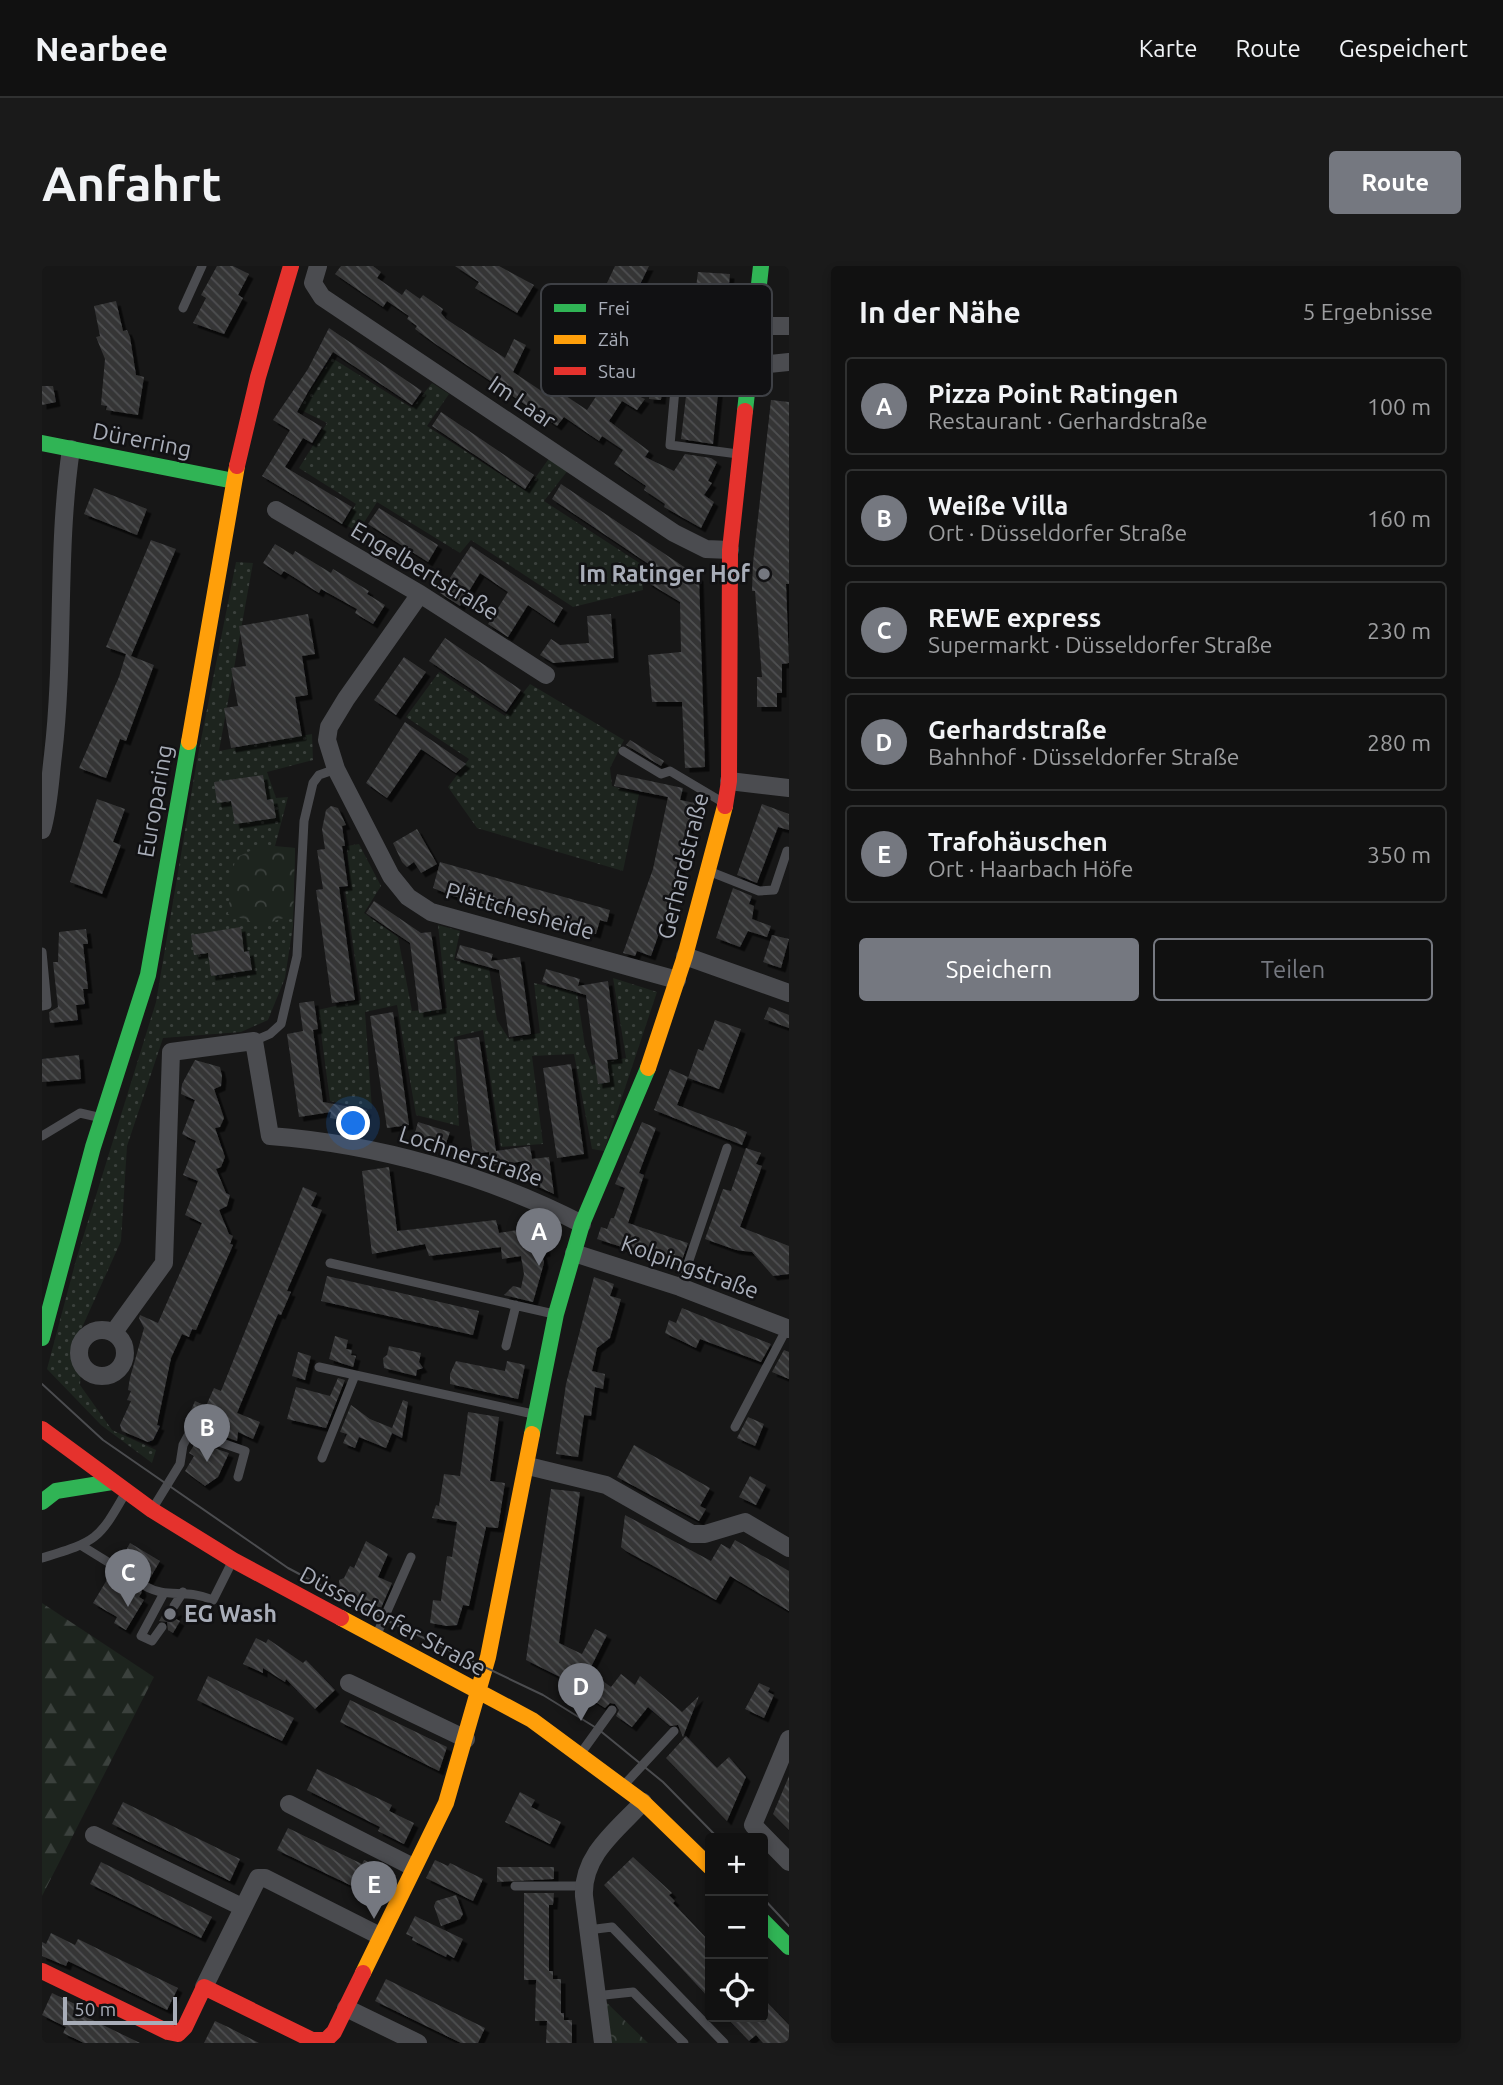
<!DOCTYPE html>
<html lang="de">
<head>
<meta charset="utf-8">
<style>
	:root { --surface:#111; --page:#1a1a1a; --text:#f1f3f6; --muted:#9c9d9f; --line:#303131; --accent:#757880 }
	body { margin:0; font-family:Ubuntu,sans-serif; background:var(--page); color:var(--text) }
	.controls { position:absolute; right:21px; bottom:21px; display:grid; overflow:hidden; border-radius:7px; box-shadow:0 4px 10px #0003 }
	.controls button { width:63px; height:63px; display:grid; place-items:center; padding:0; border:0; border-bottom:2px solid var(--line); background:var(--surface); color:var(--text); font:35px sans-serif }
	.scale { position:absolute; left:21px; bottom:18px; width:114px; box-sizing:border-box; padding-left:7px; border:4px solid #a8adb8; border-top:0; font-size:19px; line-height:24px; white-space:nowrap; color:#a8adb8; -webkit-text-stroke:5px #111113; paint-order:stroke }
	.you { position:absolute; left:312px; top:858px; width:24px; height:24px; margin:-18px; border:5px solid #fff; border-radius:50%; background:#1a73e8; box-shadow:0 0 0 10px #1a73e833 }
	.badge { display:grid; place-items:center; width:46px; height:46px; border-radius:50%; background:var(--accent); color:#fff; font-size:23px; font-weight:700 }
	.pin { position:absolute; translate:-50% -58px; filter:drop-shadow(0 2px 4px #0008) }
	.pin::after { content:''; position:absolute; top:37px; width:24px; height:21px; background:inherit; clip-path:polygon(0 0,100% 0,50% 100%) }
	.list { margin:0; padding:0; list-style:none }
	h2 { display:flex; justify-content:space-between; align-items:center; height:91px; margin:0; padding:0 28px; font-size:30px }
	h2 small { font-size:23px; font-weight:400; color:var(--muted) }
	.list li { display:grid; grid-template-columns:46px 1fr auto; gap:21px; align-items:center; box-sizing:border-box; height:98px; margin:0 14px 14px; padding:0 14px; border:2px solid var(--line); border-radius:7px }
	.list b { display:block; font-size:26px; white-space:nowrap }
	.list p { margin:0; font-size:23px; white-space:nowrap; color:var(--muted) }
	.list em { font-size:23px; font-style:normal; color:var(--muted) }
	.actions { display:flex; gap:14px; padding:21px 28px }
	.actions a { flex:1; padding:16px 0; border:2px solid var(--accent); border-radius:7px; text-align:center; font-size:24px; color:var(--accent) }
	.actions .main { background:var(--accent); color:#fff }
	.icon { flex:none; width:38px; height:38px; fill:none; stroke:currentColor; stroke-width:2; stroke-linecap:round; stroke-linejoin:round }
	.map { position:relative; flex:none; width:747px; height:1777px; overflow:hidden; border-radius:7px }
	header { display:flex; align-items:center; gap:42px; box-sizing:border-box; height:98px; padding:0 35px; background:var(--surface); border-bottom:2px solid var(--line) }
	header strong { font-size:33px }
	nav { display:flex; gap:38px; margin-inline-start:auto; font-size:24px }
	.intro { display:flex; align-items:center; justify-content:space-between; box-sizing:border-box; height:168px; padding:0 42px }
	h1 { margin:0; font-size:49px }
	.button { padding:18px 32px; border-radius:7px; background:var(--accent); color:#fff; font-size:24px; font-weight:700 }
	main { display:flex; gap:42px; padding:0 42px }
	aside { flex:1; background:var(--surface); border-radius:7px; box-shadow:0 4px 10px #0003 }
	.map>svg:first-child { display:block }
	.grass { fill:url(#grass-dots) }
	.forest { fill:url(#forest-firs) }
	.park { fill:url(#park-crowns) }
	.building { fill:url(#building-back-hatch); filter:url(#shadow) }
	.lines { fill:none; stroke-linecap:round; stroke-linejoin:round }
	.lane { stroke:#4b4c50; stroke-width:9 }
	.street { stroke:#4b4c50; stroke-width:18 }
	.fast { stroke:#30b455; stroke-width:16 }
	.slow { stroke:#ff9f0a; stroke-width:16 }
	.jam { stroke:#e5322d; stroke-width:16 }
	.tram { stroke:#4b4c4f; stroke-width:2 }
	.poi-dot { fill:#757880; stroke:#111113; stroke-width:2.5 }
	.labels { text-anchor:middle; stroke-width:5; stroke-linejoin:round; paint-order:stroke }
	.street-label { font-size:23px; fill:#a8adb8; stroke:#111113 }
	.poi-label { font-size:23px; font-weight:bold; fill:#a8adb8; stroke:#111113; text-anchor:end }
	.key { fill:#111113; stroke:#3e4045; stroke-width:2 }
	.key-label { font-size:19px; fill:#a8adb8 }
</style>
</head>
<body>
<header>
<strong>Nearbee</strong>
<nav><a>Karte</a><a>Route</a><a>Gespeichert</a></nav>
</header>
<div class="intro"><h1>Anfahrt</h1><a class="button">Route</a></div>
<main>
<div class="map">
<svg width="747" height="1777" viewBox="0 0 747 1777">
	<defs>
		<pattern id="grass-dots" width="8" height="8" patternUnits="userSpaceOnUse" patternTransform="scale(1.75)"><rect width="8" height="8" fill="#1d241e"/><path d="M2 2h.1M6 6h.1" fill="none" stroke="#3b413d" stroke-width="1.8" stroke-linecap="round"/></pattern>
		<pattern id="forest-firs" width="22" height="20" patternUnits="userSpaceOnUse" patternTransform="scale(1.75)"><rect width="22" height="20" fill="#1d241e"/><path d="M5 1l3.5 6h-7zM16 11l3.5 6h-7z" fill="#3b413d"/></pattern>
		<pattern id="park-crowns" width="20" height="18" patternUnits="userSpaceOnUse" patternTransform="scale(1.75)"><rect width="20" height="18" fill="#1d241e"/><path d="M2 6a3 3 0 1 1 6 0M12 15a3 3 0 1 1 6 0" fill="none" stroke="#3b413d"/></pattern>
		<pattern id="building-back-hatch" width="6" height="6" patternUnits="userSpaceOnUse" patternTransform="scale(1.75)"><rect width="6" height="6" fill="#353536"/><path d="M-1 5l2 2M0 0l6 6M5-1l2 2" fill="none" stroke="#4f5051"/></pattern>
		<filter id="shadow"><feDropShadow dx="4.5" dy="4.5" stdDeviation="0" flood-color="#0009"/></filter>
	</defs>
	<rect width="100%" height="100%" fill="#171717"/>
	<path class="grass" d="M290,92L370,142L390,117L407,128L385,160L484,225L508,191L527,203L502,235L599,298L601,324L531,341L429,274L418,287L335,236L316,266L302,258L314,238L257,202L285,157L257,143Z
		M194,296L211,297L177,485L270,468L271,494L225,506L234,532L246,531L233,580L253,582L251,660L243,712L226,754L199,766L121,772L85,880L79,975L29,1086L39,1103L38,1119L70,1164L114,1184L110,1197L59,1159L5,1103L34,994L114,736L155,494Z
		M397,406L463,450L488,418L582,474L568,502L570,520L597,528L581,605L435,562L406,521L427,493L364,451Z
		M317,578L339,620L322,647L356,671L370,745L405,742L396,659L418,665L412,694L447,702L455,754L467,773L498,767L492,717L535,727L543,780L550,799L584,792L571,712L615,726L562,885L550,883L532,788L490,790L501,878L459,881L441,764L412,771L417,860L374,849L355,739L323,746L330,843L288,835L276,744L319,734L303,623L308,621L305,580Z"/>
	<path class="forest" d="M0,1337L112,1411L0,1630Z"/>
	<path class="park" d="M219,580L253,582L251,649L220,659L186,648L193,592Z
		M561,1733L606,1777H567Z"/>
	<path class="building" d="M175,0H191L207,8L196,29L201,32L182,68L151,57L164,32L159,29Z
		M299,0H331L339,6L335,12L360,29L364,23L378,33L381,29L401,43L399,47L404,53L463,92L472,73L484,79L471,106L501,126L515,102L528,110L518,126L545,144L561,120L566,123L569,118L603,133L595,144L580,135L567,155L607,185L603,191L632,205L643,188L669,192L675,196L666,215L670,217L662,229L672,236L659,262L622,241L623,238L602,224L604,220L572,198L581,184L560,170L557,175L522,151L515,160L395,79L373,63L375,60L365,53L367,50L345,35L341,41L293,8Z
		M413,0H457L492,19L475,47L433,22L437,16Z
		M573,0H607L590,35L567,25L570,19L565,17Z
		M656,6L688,8L671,178L639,173L644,130L639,129L636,117L628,118L626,127L620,126L619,134L607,133L609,112L643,116L650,55L668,57L652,37Z
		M74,35L81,65L85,64L88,71L94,109L102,111L96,149L64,144L65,140L59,139L63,93L54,71L58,70L52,40Z
		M287,62L380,125L370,139L291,86L266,126L255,146L280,161L270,177L261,172L243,201L310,241L300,258L220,210L248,164L231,154L266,103Z
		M0,120H11L14,136L0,139Z
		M729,134L747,136V318H744L747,397L740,398V427H735V441H715V411H720L713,325H710L711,297Z
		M399,146L492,209L483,223L390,160Z
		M519,218L657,311L663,501L643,502L640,436H610L606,389L639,386L638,336L605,316L614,303L510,233Z
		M52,222L105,243L95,269L42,248Z
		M337,242L396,279L386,296L326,258Z
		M109,274L134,283L89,390L112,399L84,475L78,473L64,512L37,502L77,411L84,388L64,381Z
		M233,278L251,289L253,285L289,307L291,303L327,325L325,328L343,339L331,358L313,347L315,343L279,323L277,327L242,305L239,309L221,297Z
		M429,280L521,342L512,357L486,339L466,371L446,358L466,326L438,307L418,340L398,327Z
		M266,348L273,388L260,390L266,429L253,431L260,470L189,482L182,442L196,440L189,402L204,400L197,360Z
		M569,348L572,392L511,397L498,389L509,373L518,379L547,377L545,350Z
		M403,372L479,424L464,446L387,395Z
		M362,391L384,406L354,449L332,434Z
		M363,456L424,498L414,507L379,483L345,532L324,517Z
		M588,474L622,495L619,500L584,479Z
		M575,508L641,522L638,534L653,537L637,611L609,690L595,685L593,690L581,687L611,603L626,531L572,520Z
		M221,509L225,534L231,533L234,552L193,558L189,535L175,537L172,516Z
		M55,533L83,543L71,576L79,579L60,628L28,616Z
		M720,538L747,548V564L736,561L715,617L695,609Z
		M289,540L296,542L304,559L300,560L303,580H300L306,620L297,621L313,734L290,737L274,624L281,623L275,584L283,583L280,563L284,544Z
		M375,563L395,598L379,607L372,596L365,601L360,596L351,577Z
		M398,596L568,644L565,656L558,654L554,668L411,630L391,622Z
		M691,622L710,630L707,638L712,640L710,653L729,660L725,671L706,665L698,681L674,672Z
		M332,635L379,667L389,666L400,743L377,747L368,677L324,647Z
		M199,661L202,686L207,685L210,704L169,710L166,687L152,689L149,669Z
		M44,663L46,678H41L46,723H41L43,738L34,739L36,754L8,757L7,746L16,741L11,696H16L17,666Z
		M730,669L747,673L739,702L721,696Z
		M418,679L451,688L449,695L478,691L489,768L467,771L457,704L414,692Z
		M504,703L538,713L536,720L566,715L576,793L565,794L568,816L556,818L544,729L500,716Z
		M272,735L276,763L271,764L281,836L325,844L322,858L288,852L289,846L257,851L245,768L261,765L257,737Z
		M727,741L747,749V762L722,753Z
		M351,746L367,859L345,862L328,750Z
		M673,754L699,763L677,823L646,812L656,783L661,785Z
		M437,771L454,885L488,880L490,893L507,891L512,928L486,916L483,895L449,900L447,886L431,888L415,774Z
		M37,789L39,813L0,816V793Z
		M153,794L178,801L180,810L179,820L172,823L182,852L178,861L173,862L183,891L179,901L174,903L184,927L188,929L185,940L177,944L187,968L191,970L188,978L191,979L154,1064L150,1063L147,1071L140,1068L129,1092L115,1159L118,1160L111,1174L106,1176L80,1165L78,1159L89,1135L85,1134L89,1125L86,1124L88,1112L102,1062L97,1052L98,1049L116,1057L160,957L143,949L156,915L141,909L154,875L140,868L153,834L139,828L140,818Z
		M529,798L542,888L515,892L501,802Z
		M628,803L646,811L635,839L705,866L700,879L612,844Z
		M376,856L408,866L403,880L372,870Z
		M600,856L614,862L597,907L602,909L586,957L646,977L638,1000L555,973L559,961L565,963L569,952H572L583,922L573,918Z
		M704,882L719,887L714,898L720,900L698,961L747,980V1008L731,1010L710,986L694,984L663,973L681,923L689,925Z
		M347,901L355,965L454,954L457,967L500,960L504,986L500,987L502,997L491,1036L462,1029L471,1020L479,1022L482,1008L479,990L460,993L459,981L387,990L383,978L330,988L320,905Z
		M261,921L275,927L269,940L280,944L245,1025L249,1026L239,1049L236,1048L195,1147L218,1156L211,1173L196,1166L195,1175L150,1159L142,1161L153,1135L164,1140L172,1122L179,1125Z
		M285,1010L437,1045L431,1069L279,1035Z
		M552,1011L572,1018L568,1030L579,1033L568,1072L555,1082L550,1105L563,1108L561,1123L553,1121L549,1150L542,1149L536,1191L514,1188L524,1118Z
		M640,1042L729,1078L719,1096L658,1073L654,1082L623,1067L627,1054L634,1057Z
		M293,1070L306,1074L304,1083L310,1084L309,1089L314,1090L311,1101L287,1093Z
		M347,1080L379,1087L377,1096L381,1102L375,1104L374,1110L342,1102L341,1092L345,1089Z
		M742,1084L747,1086V1113L730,1106Z
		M256,1086L269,1090L263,1114L250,1110Z
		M414,1095L463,1105L465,1095L483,1099L476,1133L408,1118V1108Z
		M296,1112L303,1114L284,1162L245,1153L254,1121L288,1130Z
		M361,1134L366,1136L360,1172L350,1167L344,1182L317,1171L313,1182L301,1177L305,1168L298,1166L309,1139L328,1153L350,1162Z
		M426,1146L457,1151L448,1215L463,1217L456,1262L444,1261L427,1340L421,1339L415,1359L405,1360L388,1357L391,1334L399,1335L405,1290L410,1291L415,1256L390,1252L394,1239L397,1240L402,1208L418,1210Z
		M706,1151L722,1158L713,1180L695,1172Z
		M154,1176L187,1187L176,1211L163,1220L143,1205L152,1190L147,1187Z
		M592,1179L668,1222L658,1240L664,1243L657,1255L575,1211Z
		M708,1210L724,1219L714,1239L697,1231Z
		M509,1223L538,1226L517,1377L540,1388L553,1363L565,1369L547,1405L569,1421L579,1408L593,1419L598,1410L640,1446L657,1430L641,1471L636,1459L628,1460L606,1441L590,1461L574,1450L577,1444L573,1438L568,1437L563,1442L529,1420L530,1417L484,1394Z
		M583,1249L669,1295L679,1278L688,1283L693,1274L747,1305V1345L688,1310L674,1334L584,1285L579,1281Z
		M324,1275L346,1288L336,1311L350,1317L339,1342L298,1324L297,1314L302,1312L308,1300L312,1302Z
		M88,1277L118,1295L107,1314L97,1316L100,1326L97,1331L102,1334L84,1364L72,1357L75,1351L51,1337L66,1312L80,1304L78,1295Z
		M125,1341L129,1346L136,1345L132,1352L138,1355L131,1367L126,1364L125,1356L117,1355Z
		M214,1372L224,1377L226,1373L261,1397L264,1394L293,1424L273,1443L244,1413L243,1416L221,1402V1407L201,1398Z
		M166,1410L252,1452L240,1475L155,1434Z
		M717,1417L728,1422L726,1426L732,1429L722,1452L703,1443Z
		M308,1434L405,1481L397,1505L298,1456Z
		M644,1470L675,1502L687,1491L704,1511L685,1555L624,1492Z
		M275,1503L350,1539L347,1545L372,1557L362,1578L336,1565L338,1561L265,1524Z
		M747,1510V1564L731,1548Z
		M478,1526L493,1534L489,1541L519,1556L508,1578L463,1556Z
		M81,1536L198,1593L188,1615L70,1558Z
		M246,1562L320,1598L322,1594L348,1606L338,1626L313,1614L310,1620L235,1584Z
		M591,1591L630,1627L627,1629L633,1635L631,1637L668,1676V1733L562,1619Z
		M393,1594L406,1600L408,1597L441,1613L431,1635L384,1612Z
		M59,1596L170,1651L159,1672L48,1618Z
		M455,1601H512V1613L455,1616Z
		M482,1627H512L511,1639H507V1705H511V1713H519V1747H522V1754H530V1777H504L505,1755H493L494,1714H482Z
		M414,1629L421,1648L418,1653L399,1660L392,1640L394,1635Z
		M373,1650L421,1673L412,1692L405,1688L404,1691L370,1674L371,1671L364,1668Z
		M9,1667L33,1679L36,1673L136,1722L125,1744L26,1695L24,1700L0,1690V1676L4,1678Z
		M344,1713L443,1762L436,1777H419L333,1735Z
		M10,1727L35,1739L32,1745L98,1777H42L21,1767L24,1761L0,1749Z
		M721,1732L747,1759V1777H721L714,1769L707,1775L684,1751H721Z
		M173,1755L186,1761L217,1777H162Z"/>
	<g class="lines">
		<path class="lane" d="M141,42L160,0
			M633,123L628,179L696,188
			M581,485L619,508L628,505L682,537
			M669,606L717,625L732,624L745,585
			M0,686L5,739L0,740
			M212,775L228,768L239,758L255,690L262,555L271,517L277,509L294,503
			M0,870L38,847L60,852
			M288,997L512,1048
			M638,1021L685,882
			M464,1080L474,1039
			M277,1101L491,1148
			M693,1161L745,1062
			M280,1192L313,1109
			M111,1242L138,1198L141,1179L148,1166L203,1185L196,1211
			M40,1280L74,1301
			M0,1292C55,1275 56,1275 84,1226
			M103,1320C125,1333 143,1322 171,1334L190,1296
			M132,1340L141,1326
			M120,1361L110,1375L99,1370L122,1327
			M335,1368L369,1291
			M539,1487L570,1444
			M582,1519L632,1465
			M473,1620H541
			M546,1664L570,1661L682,1777
			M553,1730L591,1726L642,1777"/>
		<path class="street" d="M276,0L271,17L280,31L632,267L664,283L688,284
			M713,60H747
			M708,100L747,96
			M234,244L378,328L504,409
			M378,328L304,433L287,461L285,474L294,503L349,610L366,631L389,646L635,714
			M687,515L747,522
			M0,564C7,540 8,513 11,489C23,387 14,285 29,183
			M643,690L747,727
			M532,987L638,1021L747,1063
			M37 1087a23 23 0 1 1 46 0a23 23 0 1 1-46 0Z
			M72,1066L122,997L129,786L212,775L228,870C335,878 445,909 540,958
			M486,1200L564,1219L650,1268H663L703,1256L747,1282
			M307,1417L424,1473
			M747,1473L711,1559L747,1596
			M247,1538L371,1601
			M52,1569L200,1641
			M162,1721L216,1612H223L338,1670
			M304,1742L376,1777
			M561,1777L542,1630C540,1589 575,1564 601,1536"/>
		<path class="fast" d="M703,145L719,0
			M0,177L192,215
			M0,1072L51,881L106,709L147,476
			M490,1168L514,1048L540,958L606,802
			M0,1236L14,1225L70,1216
			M721,1655L747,1681"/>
		<path class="slow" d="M147,476L195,200
			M606,802L643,690L683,540
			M299,1352L490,1454L601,1536L668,1601
			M321,1707L404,1537L446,1391L490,1168"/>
		<path class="jam" d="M195,200L216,111L249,0
			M683,540L687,515L688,284L703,145
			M0,1163L110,1244L191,1294L299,1352
			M0,1705L126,1766L136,1768L143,1761L162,1721L270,1774H284L292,1766L321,1707"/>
		<path class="tram" d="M0,1118L61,1174L246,1302L342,1353L501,1429L556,1463L621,1516L676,1572
			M721,1632L747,1660"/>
	</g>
	<g class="poi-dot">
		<circle cx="722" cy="308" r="7"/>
		<circle cx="128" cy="1348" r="7"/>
	</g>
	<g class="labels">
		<g class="street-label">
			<text transform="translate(480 136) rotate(34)" y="8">Im Laar</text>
			<text transform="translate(100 174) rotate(11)" y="8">Dürerring</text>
			<text transform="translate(383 305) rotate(31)" y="8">Engelbertstraße</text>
			<text transform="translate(113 535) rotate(-80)" y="8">Europaring</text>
			<text transform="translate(641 600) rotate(-76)" y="8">Gerhardstraße</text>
			<text transform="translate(478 645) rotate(16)" y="8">Plättchesheide</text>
			<text transform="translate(429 890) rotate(18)" y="8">Lochnerstraße</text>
			<text transform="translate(648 1001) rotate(20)" y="8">Kolpingstraße</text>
			<text transform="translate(351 1355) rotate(28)" y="8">Düsseldorfer Straße</text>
		</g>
		<g class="poi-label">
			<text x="708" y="316">Im Ratinger Hof</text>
			<text x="142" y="1356" text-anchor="start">EG Wash</text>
		</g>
	</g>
	<rect x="499" y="18" width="231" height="112" rx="10" class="key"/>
	<rect x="512" y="38" width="32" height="8" fill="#30b455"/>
	<rect x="512" y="69" width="32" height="9" fill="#ff9f0a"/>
	<rect x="512" y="101" width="32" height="8" fill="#e5322d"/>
	<g class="key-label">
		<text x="556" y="49">Frei</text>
		<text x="556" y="80">Zäh</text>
		<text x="556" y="112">Stau</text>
	</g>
</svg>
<div class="controls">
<button>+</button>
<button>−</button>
<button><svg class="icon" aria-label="locate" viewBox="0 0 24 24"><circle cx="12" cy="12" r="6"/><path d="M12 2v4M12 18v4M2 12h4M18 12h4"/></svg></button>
</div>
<div class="scale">50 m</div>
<div class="you"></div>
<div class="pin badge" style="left:497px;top:1000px">A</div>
<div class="pin badge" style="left:165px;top:1196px">B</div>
<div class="pin badge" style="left:86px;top:1341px">C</div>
<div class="pin badge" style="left:539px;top:1455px">D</div>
<div class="pin badge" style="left:332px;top:1653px">E</div>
</div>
<aside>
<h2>In der Nähe<small>5 Ergebnisse</small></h2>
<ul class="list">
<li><span class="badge">A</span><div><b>Pizza Point Ratingen</b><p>Restaurant · Gerhardstraße</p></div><em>100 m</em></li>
<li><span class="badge">B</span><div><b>Weiße Villa</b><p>Ort · Düsseldorfer Straße</p></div><em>160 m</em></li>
<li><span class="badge">C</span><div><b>REWE express</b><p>Supermarkt · Düsseldorfer Straße</p></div><em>230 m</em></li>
<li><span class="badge">D</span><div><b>Gerhardstraße</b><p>Bahnhof · Düsseldorfer Straße</p></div><em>280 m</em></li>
<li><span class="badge">E</span><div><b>Trafohäuschen</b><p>Ort · Haarbach Höfe</p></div><em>350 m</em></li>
</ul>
<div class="actions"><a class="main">Speichern</a><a>Teilen</a></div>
</aside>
</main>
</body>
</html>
